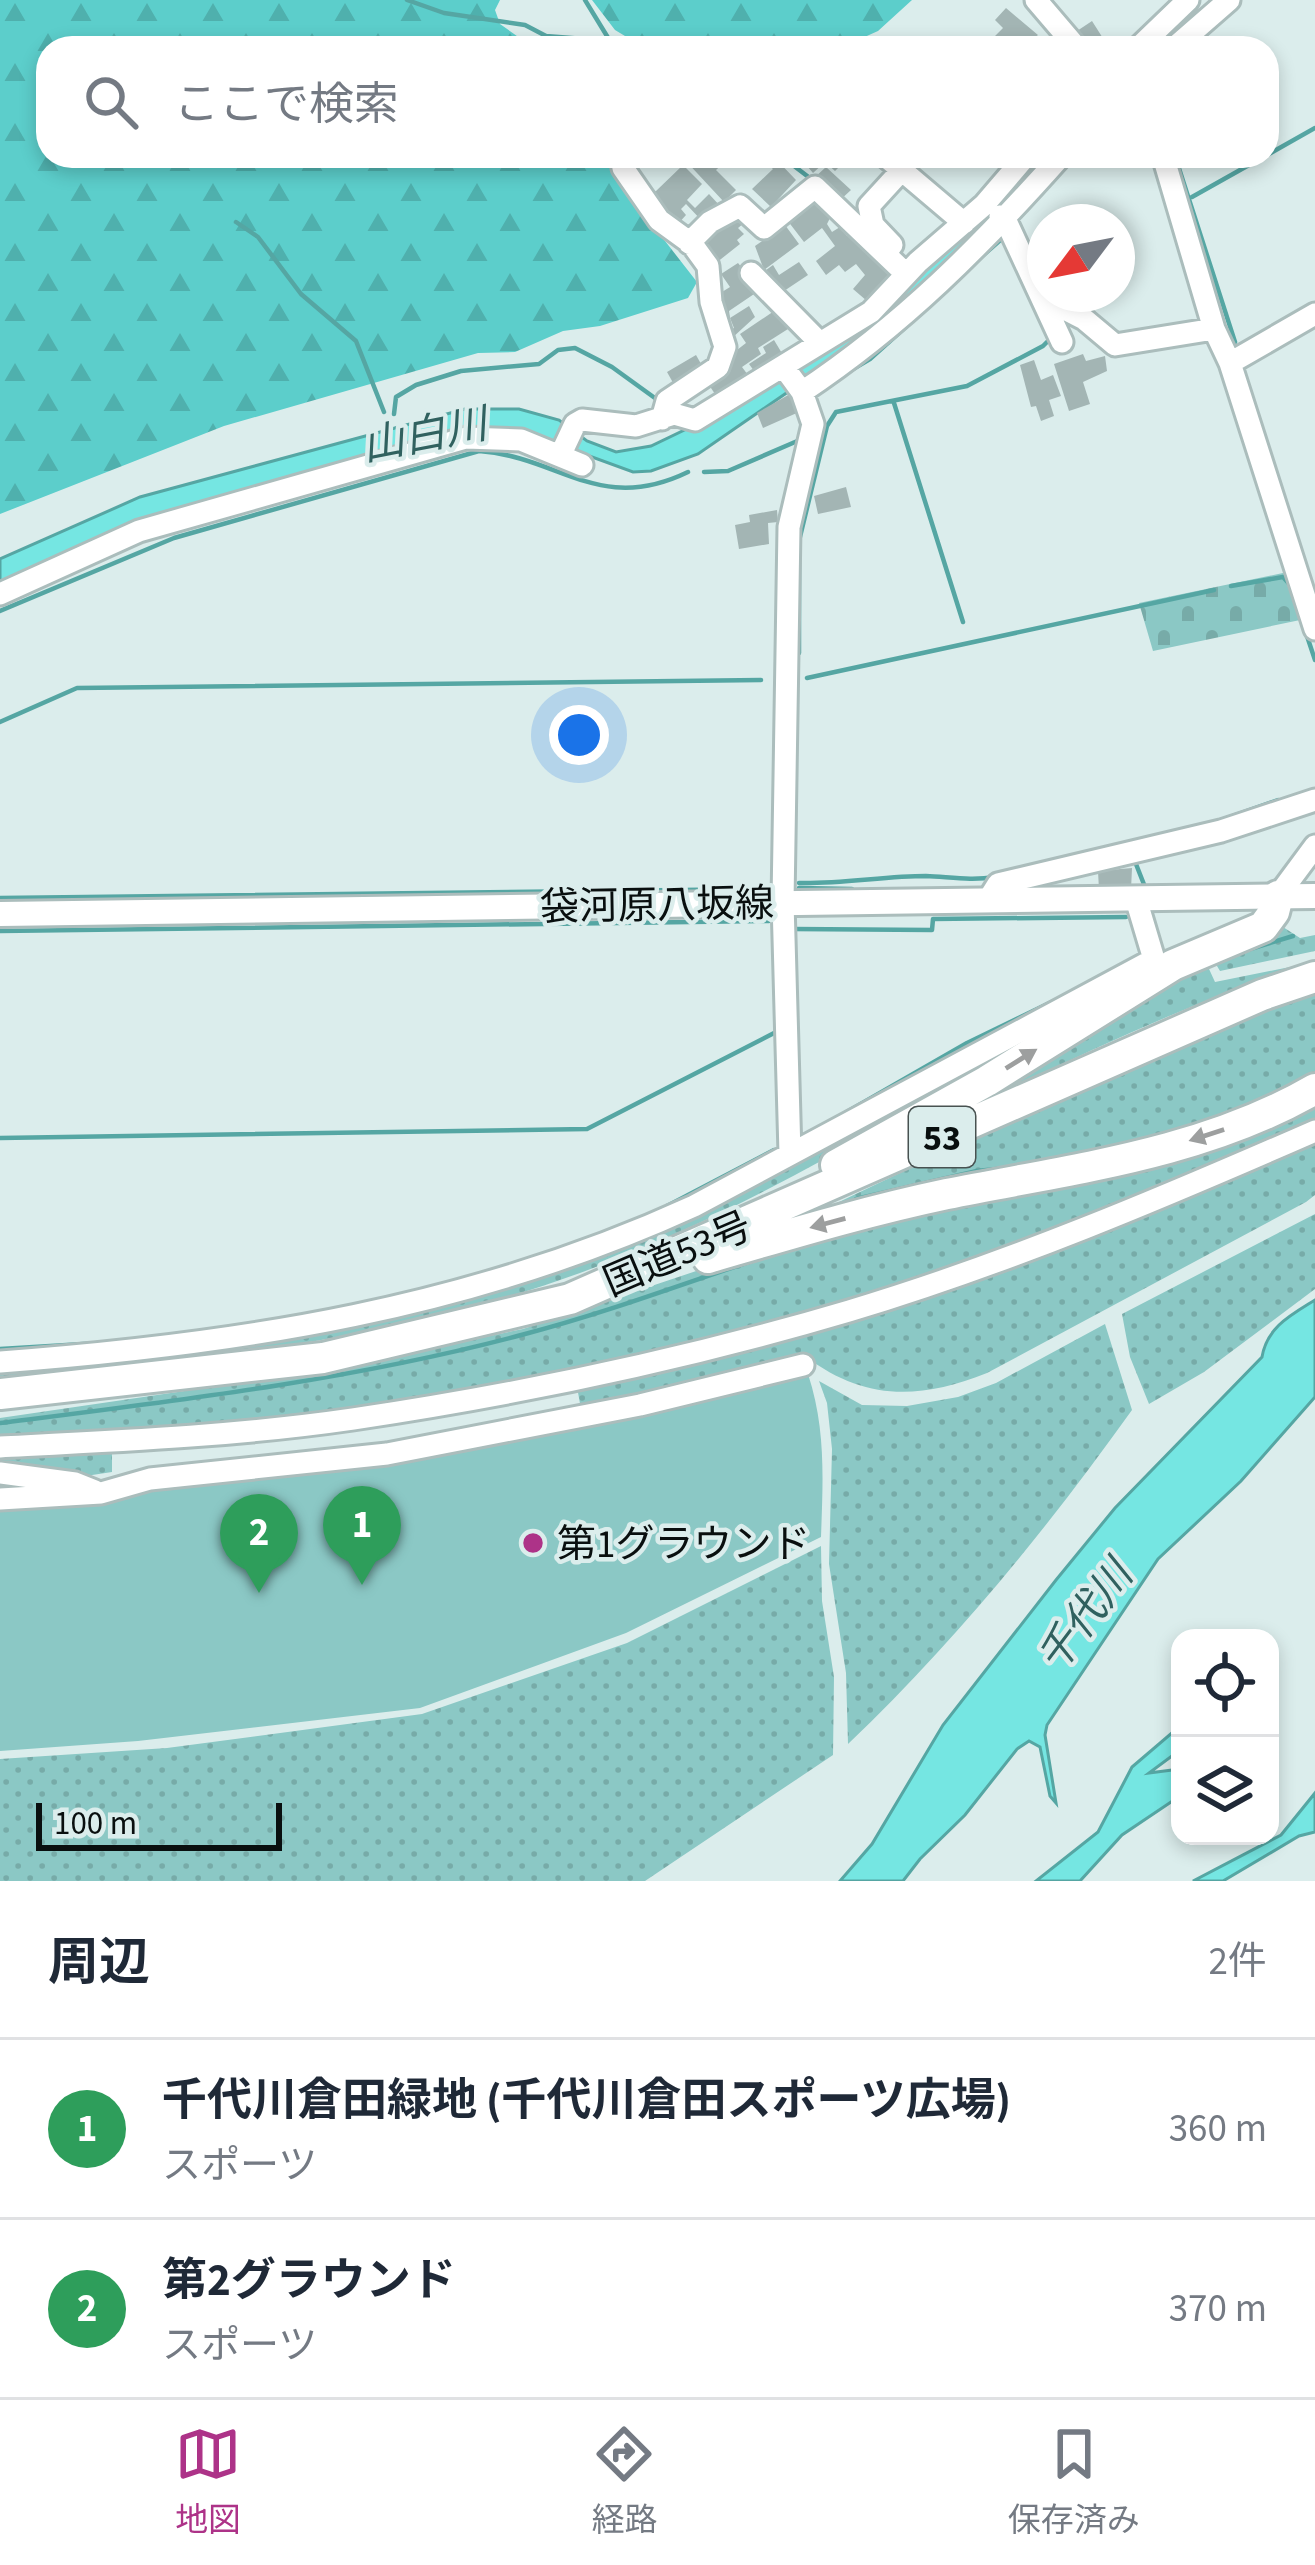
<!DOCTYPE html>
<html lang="ja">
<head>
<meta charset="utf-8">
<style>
	:root { --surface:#fff; --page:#f6f6f7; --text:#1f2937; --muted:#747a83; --line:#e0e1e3; --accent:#ad3388 }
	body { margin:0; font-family:"Source Sans 3","Noto Sans JP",sans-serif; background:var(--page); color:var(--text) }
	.controls { position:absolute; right:36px; bottom:36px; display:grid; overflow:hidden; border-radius:24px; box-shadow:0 6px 18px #0003 }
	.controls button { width:108px; height:108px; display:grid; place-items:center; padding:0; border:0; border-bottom:3px solid var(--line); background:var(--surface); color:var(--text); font:60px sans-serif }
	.compass { position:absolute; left:1027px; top:204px; width:108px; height:108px; border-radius:50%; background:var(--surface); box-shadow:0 6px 18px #0003; rotate:238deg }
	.scale { position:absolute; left:36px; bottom:30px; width:246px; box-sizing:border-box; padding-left:12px; border:6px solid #090f0f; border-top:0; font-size:33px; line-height:42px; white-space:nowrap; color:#090f0f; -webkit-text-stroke:9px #dbedec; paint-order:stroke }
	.you { position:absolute; left:579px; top:735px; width:42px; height:42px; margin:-30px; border:9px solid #fff; border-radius:50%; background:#1a73e8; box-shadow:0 0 0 18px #1a73e833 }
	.badge { display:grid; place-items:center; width:78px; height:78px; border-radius:50%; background:var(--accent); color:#fff; font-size:39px; font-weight:700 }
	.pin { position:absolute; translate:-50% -99px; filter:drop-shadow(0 3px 6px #0008) }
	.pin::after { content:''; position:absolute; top:63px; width:42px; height:36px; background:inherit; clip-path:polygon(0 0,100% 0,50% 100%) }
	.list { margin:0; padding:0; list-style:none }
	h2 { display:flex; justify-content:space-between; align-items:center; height:156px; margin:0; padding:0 48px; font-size:51px }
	h2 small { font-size:39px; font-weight:400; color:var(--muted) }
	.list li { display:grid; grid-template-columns:78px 1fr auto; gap:36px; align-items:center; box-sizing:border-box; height:180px; padding:0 48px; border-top:3px solid var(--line) }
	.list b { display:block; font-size:45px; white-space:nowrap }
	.list p { margin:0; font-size:39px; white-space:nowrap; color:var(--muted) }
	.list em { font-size:39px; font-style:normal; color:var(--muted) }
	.icon { flex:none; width:66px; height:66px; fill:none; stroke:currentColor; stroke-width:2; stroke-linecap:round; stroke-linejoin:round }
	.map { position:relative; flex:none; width:1315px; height:1881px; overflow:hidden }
	.search { position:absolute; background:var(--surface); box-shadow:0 6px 18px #0003; left:36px; right:36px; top:36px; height:132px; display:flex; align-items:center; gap:30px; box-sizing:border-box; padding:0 42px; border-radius:36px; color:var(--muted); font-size:45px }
	.sheet { height:516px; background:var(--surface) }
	nav { display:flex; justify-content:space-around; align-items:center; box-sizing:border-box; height:168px; border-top:3px solid var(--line); background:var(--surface); font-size:33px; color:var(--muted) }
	nav a { display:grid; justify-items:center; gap:6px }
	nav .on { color:var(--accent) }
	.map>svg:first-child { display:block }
	.grass { fill:url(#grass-dots) }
	.forest { fill:url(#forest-firs) }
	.cemetery { fill:url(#cemetery-stones) }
	.park { fill:#8bc8c5 }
	.water { fill:#75e6e2; stroke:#55a6a3; stroke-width:3 }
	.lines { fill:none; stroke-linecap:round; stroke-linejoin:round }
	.stream { stroke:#55a6a3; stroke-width:4.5 }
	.building { fill:#a3b5b4 }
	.minor-casing { stroke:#abbdbc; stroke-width:27 }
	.major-casing { stroke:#abbdbc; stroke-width:30 }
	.highway-casing { stroke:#abbdbc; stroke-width:36 }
	.minor { stroke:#fff; stroke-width:21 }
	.major { stroke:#fff; stroke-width:24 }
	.highway { stroke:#fff; stroke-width:30 }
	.oneway { fill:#9d9f9f }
	.poi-dot { fill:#ad3388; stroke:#dbedec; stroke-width:4.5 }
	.labels { text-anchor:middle; stroke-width:9; stroke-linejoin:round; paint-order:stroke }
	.shield { fill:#dbedec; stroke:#485251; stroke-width:3 }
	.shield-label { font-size:36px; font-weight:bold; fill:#090f0f }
	.street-label { font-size:39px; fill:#090f0f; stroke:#dbedec }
	.poi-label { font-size:39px; fill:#090f0f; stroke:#dbedec; text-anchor:start }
	.water-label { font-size:42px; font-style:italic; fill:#30615f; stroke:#dbedec }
</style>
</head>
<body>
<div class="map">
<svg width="1315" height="1881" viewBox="0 0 1315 1881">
	<defs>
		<pattern id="grass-dots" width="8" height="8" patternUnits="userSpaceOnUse" patternTransform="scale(3)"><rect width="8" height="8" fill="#8bc8c5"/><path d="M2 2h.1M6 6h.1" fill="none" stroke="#77aba8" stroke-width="1.8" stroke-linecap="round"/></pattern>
		<pattern id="forest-firs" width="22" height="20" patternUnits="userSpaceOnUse" patternTransform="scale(3)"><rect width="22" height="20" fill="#5ccecb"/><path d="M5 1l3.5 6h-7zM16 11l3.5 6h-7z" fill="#4fb0ad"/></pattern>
		<pattern id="cemetery-stones" width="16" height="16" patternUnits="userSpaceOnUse" patternTransform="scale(3)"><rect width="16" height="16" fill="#8bc8c5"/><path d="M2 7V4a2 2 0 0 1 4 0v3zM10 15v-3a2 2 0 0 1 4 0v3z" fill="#77aba8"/></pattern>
	</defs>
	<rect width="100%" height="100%" fill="#dbedec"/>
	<path class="grass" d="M1283,927L1300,938L1315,935V951L1220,971L1211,956Z
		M1204,958L1215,982L1315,962C1170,1007 1034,1078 897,1144Z
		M1315,988V1079L1179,1135L818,1212L1160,1049Z
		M1087,1006C923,1103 759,1207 580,1273C393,1341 196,1360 0,1380V1366L501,1288Z
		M1315,1100V1122C981,1281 620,1379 254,1425C170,1435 84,1436 0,1442V1418L314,1372L523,1329L750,1253Z
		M1315,1139V1195L1306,1202L987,1373C919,1400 864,1401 805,1356L581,1409L577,1387L685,1363Z
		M1315,1214V1289L1204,1372L1149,1404L1130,1357L1122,1314Z
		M1105,1324L1132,1410C1047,1529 954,1643 848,1744L846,1673L829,1564L832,1449L827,1403L819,1381L862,1405L907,1406L958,1397L996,1383Z
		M112,1449V1472L79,1477L0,1468V1453Z
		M821,1546L822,1601L834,1677L833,1755L645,1881H0V1759L167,1748L422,1714L627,1643Z"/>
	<path class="forest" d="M0,0H500L495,10L500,24L534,48H48V156H610L637,205L697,282L688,298L600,326L563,331L515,352L478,353L224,426L0,514Z
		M592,0H912L878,31L840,48H645L615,30Z"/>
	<path class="cemetery" d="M1283,573L1291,576L1305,619L1153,651L1139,603Z"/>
	<path class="park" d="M808,1374C826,1429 823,1479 821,1537L626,1633L420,1708L138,1741L0,1751V1507L109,1503L153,1487L609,1421Z"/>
	<path class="water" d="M1034,156H1053L882,327L698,454L651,471L633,472L521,431L475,428L0,584V559L140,497L465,409H519L559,420L587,441L616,452L651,446L701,422L840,338Z
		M1315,1300V1397L1241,1481L1158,1559L1047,1725L1045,1735L1056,1803L1050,1796L1040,1747L1029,1741L1017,1749L965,1815L920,1859L903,1881H840L872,1844L943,1725L1056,1580L1115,1508L1262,1357C1267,1327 1291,1315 1315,1300Z
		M1180,1726V1750L1149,1773L1180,1769V1796L1122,1835L1080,1881H1036L1098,1832L1132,1767Z
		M1315,1793V1832L1299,1836L1223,1881H1193L1281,1835Z"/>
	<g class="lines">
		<path class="stream" d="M407,0L444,13L525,25L546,36L610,41
			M585,0L610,41L620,48
			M1267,155L1315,128
			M781,156L815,182
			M1175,156L1235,342
			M1192,197L1265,156
			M236,222L258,237L301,294L356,341L384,412
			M970,267L1006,235
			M848,372L870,359L909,324
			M894,403L963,622
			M394,414L396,397L416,385L461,371L539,364L558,350L575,348L612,367L659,401
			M704,472L728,471L802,439
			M799,541L827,426L836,412L967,386L1043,346L1051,338
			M1231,586L1283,577L1292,587
			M0,611L174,538L479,451C561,457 599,515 688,472
			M1306,633L1315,660
			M799,653V558
			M807,678L1214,590
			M0,722L77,688L761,680
			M1221,820L1278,800
			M1134,859L1145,887
			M799,883C842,884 885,876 926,876C950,877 971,881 995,877
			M799,888L852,889
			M0,898L771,889
			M793,929L932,930L933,919L1126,917
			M0,931L769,921
			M1247,950L1293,936
			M845,1113L967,1043L1068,994
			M0,1138L587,1129L776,1032V1027
			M856,1199L977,1171L1024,1166
			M667,1206L774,1150
			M0,1349L100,1343
			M0,1423C175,1401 354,1380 525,1334C602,1314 677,1286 752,1261"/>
	</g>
	<path class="building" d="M1006,8L1038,35L1027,44L1031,48H1005L994,37L1003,28L995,20Z
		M1092,21L1106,43L1099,48H1089L1077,31Z
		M687,156H731L716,170L736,190L724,202L684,159Z
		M773,156L796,180L771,207L752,189L773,169L766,163Z
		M804,156H844L841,159L844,162L835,171L825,162L813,173L801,159Z
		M683,165L702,184L687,200L695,208L709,194L721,207L703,222L686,204L681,209L686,215L677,225L646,193L656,191Z
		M826,167L851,190L838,202L814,178Z
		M814,194L831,216L827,224L832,232L840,227L847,236L854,232L869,255L891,275L867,301L853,289L865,275L856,264L845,272L839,265L826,275L816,261L835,246L822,228L804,242L784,216Z
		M735,212L744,223L738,228L744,234L737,240L740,244L716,263L699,242L723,222L727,228L733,223L729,217Z
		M785,225L799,244L764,270L755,246Z
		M799,262L808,275L778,295L762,273L773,265L779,275Z
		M738,263L760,290L729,311L730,318L749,306L755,317L732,338L727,331L734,328L730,318L724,323L718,287L722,292L730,287L721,274Z
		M780,307L791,324L788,329L758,348L761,354L742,367L751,379L717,397L709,385L734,344L737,350L746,343L740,334Z
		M774,340L783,355L757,375L749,364L766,353L763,347Z
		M1083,354L1086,361L1105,356L1107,371L1083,382L1090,404L1069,411L1054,364Z
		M696,355L705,371L676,388L667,372Z
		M1034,360L1041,380L1053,375L1061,396L1049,400L1054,416L1041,421L1036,406L1031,407L1020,365Z
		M790,394L799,412L763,428L757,413Z
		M846,487L851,507L818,514L814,496Z
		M777,510L778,522L768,523L769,544L739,549L735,525L750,522L749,515Z
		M1132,868L1131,890H1099L1098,871Z"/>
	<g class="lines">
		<g class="minor-casing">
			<path id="minor" d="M1036,0L1077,48
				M1138,48L1188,0
				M1174,48L1229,0
				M621,156L623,168L659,220L692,244L708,266L711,302L725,347L718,367L667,401L662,419
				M885,156L964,223
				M1163,156L1214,329L1230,363L1315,629
				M1000,216L1006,221L1062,342
				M689,243L710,222L740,206L764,228L815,187L906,274
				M892,245L873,225L869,206L901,171
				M751,273L820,343
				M1043,298L1084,319L1115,345L1214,329
				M1230,363L1315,314
				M802,392C903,325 981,246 1061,156
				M560,456L575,424L582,420L636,426L674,414L695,420L783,366
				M0,594L139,531L466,438L521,440L582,465
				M1278,896L1315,846
				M988,900L998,884L1221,831L1315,800
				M790,1154L783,902L789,527L813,424L802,392L783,366L871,312L918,262L984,205L1026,156
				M0,1362C243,1344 471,1308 694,1206L1149,962L1153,956L1136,899
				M0,1447C118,1441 236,1436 353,1419C521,1394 687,1359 849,1311C1009,1263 1162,1198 1315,1131
				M0,1473L75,1483L95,1491
				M0,1499L101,1493L150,1479L387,1454L640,1405L803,1365"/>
		</g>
		<g class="major-casing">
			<path id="major" d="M0,914L1315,896"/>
		</g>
		<g class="highway-casing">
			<path id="highway" d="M836,1165L987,1081L1173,965L1263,927L1274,912L1278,896
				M708,1258C787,1235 866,1211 947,1194C1071,1169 1203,1154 1315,1089
				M0,1394L323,1358L570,1299L1262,995L1315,977"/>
		</g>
		<use href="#minor" class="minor"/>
		<use href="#major" class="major"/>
		<use href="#highway" class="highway"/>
	</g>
	<defs><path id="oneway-solid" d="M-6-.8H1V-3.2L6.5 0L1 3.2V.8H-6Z" transform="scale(3)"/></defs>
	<g class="oneway">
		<use href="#oneway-solid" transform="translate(1021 1059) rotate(-32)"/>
		<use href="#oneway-solid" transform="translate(1207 1135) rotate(162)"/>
		<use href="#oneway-solid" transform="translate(828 1223) rotate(165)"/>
	</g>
	<circle class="poi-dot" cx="533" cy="1543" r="12"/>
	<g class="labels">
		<rect class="shield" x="909" y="1107" width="66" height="60" rx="9"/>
		<g class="shield-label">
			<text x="942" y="1150">53</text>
		</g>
		<g class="street-label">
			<text transform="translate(657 904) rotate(-1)" y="14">袋河原八坂線</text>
			<text transform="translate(677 1253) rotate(-23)" y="14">国道53号</text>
		</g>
		<g class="poi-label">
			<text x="557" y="1557">第1グラウンド</text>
		</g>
		<g class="water-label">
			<text transform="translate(424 434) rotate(-11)" y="15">山白川</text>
			<text transform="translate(1084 1616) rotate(-53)" y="15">千代川</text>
		</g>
	</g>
</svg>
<div class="controls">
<button><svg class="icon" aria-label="locate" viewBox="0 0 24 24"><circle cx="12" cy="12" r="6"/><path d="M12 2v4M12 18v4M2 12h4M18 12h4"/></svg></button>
<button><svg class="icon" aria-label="layers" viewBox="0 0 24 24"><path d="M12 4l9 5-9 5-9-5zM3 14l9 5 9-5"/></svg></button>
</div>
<svg class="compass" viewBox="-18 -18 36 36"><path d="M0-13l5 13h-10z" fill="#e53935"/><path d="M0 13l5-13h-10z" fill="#747a83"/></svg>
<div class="scale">100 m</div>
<div class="you"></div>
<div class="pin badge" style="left:362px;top:1585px;background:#2e9e5b">1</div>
<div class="pin badge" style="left:259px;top:1593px;background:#2e9e5b">2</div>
<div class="search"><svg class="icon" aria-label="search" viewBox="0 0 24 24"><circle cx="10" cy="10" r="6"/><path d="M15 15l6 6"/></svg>ここで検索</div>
</div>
<section class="sheet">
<h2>周辺<small>2件</small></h2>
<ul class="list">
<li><span class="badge" style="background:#2e9e5b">1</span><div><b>千代川倉田緑地 (千代川倉田スポーツ広場)</b><p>スポーツ</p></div><em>360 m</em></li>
<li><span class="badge" style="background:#2e9e5b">2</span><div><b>第2グラウンド</b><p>スポーツ</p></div><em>370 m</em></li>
</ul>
</section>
<nav>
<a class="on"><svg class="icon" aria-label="map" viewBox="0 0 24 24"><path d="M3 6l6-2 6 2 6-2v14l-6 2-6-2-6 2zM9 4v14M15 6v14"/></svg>地図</a>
<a><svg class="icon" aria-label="directions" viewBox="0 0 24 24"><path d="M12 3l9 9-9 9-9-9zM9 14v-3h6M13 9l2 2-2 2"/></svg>経路</a>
<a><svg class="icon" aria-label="saved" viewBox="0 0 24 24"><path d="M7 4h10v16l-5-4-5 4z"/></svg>保存済み</a>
</nav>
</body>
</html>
